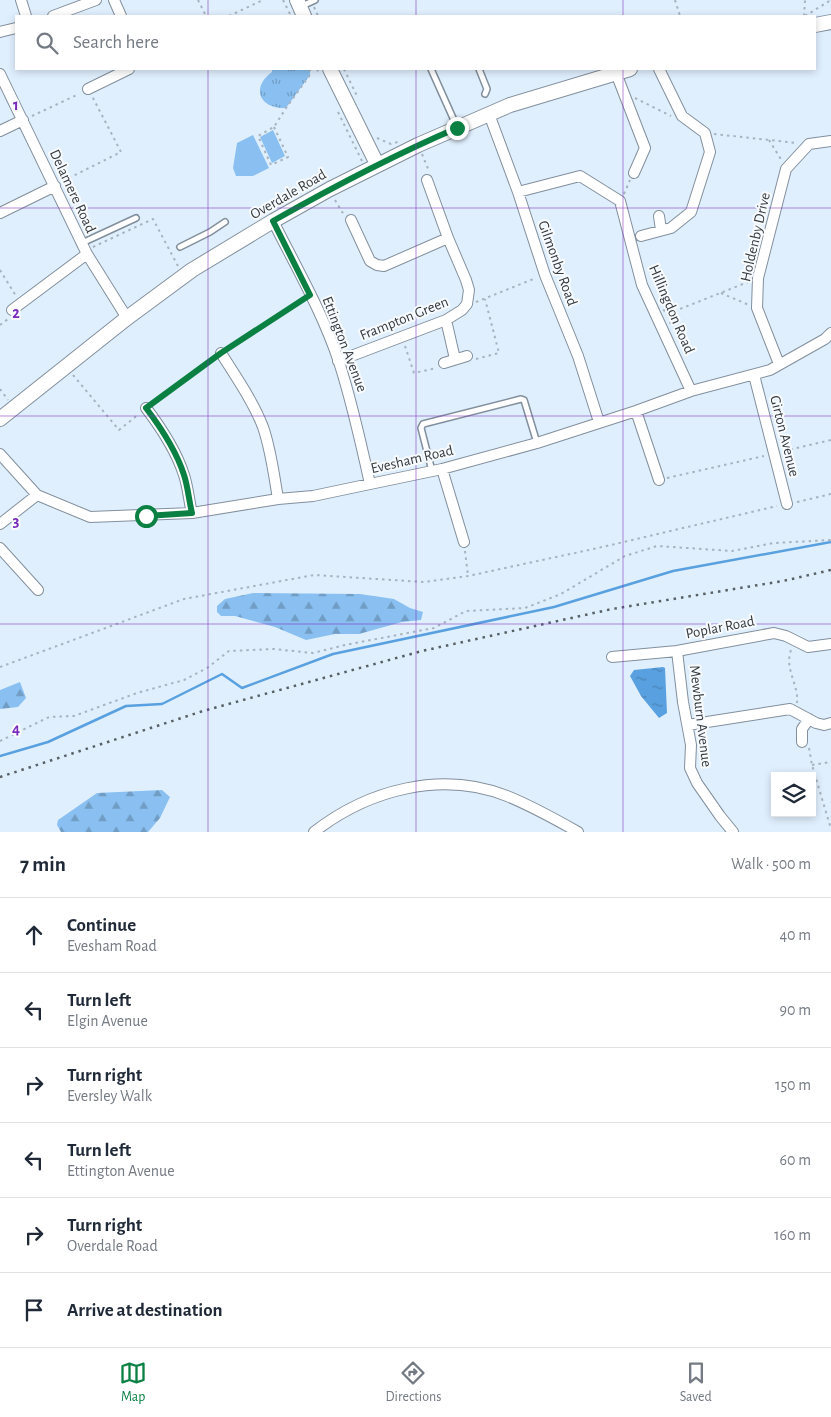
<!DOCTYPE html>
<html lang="en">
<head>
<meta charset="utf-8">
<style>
	:root { --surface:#fff; --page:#f6f6f7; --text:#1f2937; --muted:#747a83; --line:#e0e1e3; --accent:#0b8043 }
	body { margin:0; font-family:"Alegreya Sans",sans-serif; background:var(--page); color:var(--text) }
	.controls { position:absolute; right:15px; bottom:15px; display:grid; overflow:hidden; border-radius:0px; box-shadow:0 2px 8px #0003 }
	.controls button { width:45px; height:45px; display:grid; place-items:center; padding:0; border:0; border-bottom:1px solid var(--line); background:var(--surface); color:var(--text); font:25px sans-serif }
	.stop { position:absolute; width:15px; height:15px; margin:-11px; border:4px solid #0b8043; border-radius:50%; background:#fff }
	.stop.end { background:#0b8043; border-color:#fff; box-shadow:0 1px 5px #0008 }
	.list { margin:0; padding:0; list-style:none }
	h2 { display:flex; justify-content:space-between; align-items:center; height:65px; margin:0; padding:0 20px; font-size:21px }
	h2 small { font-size:16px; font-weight:400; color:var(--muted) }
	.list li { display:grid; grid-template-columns:32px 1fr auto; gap:15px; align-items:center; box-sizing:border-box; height:75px; padding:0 20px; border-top:1px solid var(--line) }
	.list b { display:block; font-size:19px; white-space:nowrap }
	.list p { margin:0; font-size:16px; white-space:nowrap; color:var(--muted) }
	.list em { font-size:16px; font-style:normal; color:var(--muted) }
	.icon { flex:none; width:28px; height:28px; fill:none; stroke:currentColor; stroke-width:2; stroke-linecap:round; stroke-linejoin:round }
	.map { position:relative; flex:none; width:831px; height:832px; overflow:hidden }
	.search { position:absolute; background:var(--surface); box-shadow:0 2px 8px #0003; left:15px; right:15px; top:15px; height:55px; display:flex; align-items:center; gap:12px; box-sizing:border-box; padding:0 18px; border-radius:0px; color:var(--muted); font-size:19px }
	.sheet { height:515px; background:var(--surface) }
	nav { display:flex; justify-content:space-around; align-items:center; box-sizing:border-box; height:70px; border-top:1px solid var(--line); background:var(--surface); font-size:14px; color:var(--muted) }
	nav a { display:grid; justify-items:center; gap:2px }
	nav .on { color:var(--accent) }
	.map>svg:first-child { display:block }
	.grass { fill:#89c0f1 }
	.forest { fill:url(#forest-firs) }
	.park { fill:url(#park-tufts) }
	.water { fill:url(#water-ripples) }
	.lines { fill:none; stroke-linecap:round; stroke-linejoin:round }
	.stream { stroke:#58a0df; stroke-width:2.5 }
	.service-casing { stroke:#828f9d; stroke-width:8 }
	.minor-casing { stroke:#828f9d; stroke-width:12 }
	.tertiary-casing { stroke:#828f9d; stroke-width:16 }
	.path { stroke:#a7b3be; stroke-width:2; stroke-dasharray:2.5 4; stroke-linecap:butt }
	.service { stroke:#fff; stroke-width:5 }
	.minor { stroke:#fff; stroke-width:10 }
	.tertiary { stroke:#fff; stroke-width:14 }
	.rail { stroke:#586067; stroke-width:2.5; stroke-dasharray:2.5 5; stroke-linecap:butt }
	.route { stroke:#0b8043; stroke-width:6 }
	.grid { fill:none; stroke:#7b2cbf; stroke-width:1; stroke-opacity:0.55 }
	.labels { text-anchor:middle; stroke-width:4; stroke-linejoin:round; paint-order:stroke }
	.street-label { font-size:15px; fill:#343a3f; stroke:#f8fbfe }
	.grid-label { font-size:16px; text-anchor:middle; font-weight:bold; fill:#7b2cbf; stroke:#f8fbfe; stroke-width:4; stroke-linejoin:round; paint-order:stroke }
</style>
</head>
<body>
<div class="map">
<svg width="831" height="832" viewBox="0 0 831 832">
	<defs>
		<pattern id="forest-firs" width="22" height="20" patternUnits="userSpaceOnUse" patternTransform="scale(1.25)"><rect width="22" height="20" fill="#89c0f1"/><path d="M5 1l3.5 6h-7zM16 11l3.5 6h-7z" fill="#719dc5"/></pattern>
		<pattern id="park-tufts" width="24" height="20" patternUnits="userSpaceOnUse" patternTransform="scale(1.25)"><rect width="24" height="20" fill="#89c0f1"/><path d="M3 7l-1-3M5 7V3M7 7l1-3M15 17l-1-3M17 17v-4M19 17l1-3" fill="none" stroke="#719dc5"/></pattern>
		<pattern id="water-ripples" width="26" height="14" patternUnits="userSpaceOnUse" patternTransform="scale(1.25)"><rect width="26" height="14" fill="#58a0df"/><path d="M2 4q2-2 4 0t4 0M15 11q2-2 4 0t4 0" fill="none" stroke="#4a83b6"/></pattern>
	</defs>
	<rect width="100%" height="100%" fill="#e0effe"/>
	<path class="grass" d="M273,130L285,156L272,163L260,137Z
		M253,135L269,168L253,176H236L233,168L237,143Z"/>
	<path class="forest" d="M253,593L360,594L394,599L410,608L423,612L421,620L402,622L359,634H335L306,640L275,627L235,616H221L217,612V606L225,599Z
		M20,682L26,698L18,707L0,709V690Z
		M162,790L170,797L160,818L148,832H61L57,825L58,820L97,793Z"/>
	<path class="park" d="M272,69H310V75L286,108C260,109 250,88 272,72Z"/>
	<path class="water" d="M663,667L665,668L667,713L659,718L641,696L630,676L634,670Z"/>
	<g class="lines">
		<path class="stream" d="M0,756L48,742L126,706L162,704L222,674L242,688L333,654L554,607L673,571L831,542"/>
		<g class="service-casing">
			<path id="service" d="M302,6L315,0
				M431,69L457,127
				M479,69L487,89L485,94
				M82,243L136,218
				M180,247L210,232L225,222
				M432,471L421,428L423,424L521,399L524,400L537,443"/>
		</g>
		<g class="minor-casing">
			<path id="minor" d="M21,0L26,16
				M114,0L121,16
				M53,16L96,0
				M0,32L16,28
				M616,73L645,148L634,173
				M0,74L87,254L127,318
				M88,89L129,69
				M489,114L518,192L545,275L578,356L599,422
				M0,131L23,120
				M518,192L580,176L620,201L642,285L691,391
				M0,213L55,186
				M659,216L661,230
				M351,220L370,261L377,265L384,266L448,238
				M273,221C296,267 323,313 339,362C352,402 361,443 370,484
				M641,236L671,228L691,212L710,152L705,133L682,116L659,69
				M12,310L87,254
				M446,320L455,359
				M221,353C236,377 253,401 263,427C271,450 274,475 278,499
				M338,361L446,320L462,310L467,304L469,290L466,280L448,238L427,180
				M444,363L467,356
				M779,364L757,308L758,278L786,169L809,144L831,141
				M754,375L787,504
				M146,408C162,429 176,450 184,475C188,487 189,501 192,513
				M636,411L659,480
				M0,454L37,495L90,517L192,513L278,499L313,496L370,484L442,469L537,443L636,411L691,391L770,370L825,339L831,333
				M442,469L464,542
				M0,524L37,495
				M0,548L38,590
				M677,651L683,702L691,745L690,768L697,783L720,816L733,832
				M612,657L677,651L774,633L786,636L808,647L831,644
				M688,725L790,709L816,723L824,725L831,723
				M802,742V729L809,719
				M314,832C368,790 441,770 507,796C532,806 555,819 578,832"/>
		</g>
		<g class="tertiary-casing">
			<path id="tertiary" d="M297,0L304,16
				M815,25L831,22
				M330,69L377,164
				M0,419L127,318L192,270L273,221L330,189L418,145L510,105L630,69"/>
		</g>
		<path class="path" d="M198,0L206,16
			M283,0L291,16
			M675,0L680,16
			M314,7L318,16
			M229,16L263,0
			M804,16L805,0
			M805,16L831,0
			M317,69L319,74
			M344,69L357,96
			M635,98L671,116
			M338,112L362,161
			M32,116L79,94
			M274,127L288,157L271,165L258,136L274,127L286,108L310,75V69
			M714,134L797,143
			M377,138L391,144L398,142
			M769,140L782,161
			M422,154L429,171
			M63,181L121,152L92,96
			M624,194L630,180
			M335,200L344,215
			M93,247L153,219L179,268
			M0,270L16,296
			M721,293L749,305
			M476,302L536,278
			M663,310L668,312L675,311
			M670,324L675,311L748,282
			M0,325L8,319
			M405,346L414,373L437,368
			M229,348L303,300
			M476,359L499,353L485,299
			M73,375L119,430L139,414
			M0,389L8,400
			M152,404L213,359
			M784,451L831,440
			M667,478L764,456
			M797,502L831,494
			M465,551L468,576
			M791,650C784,669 799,684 797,703
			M0,667L184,599L314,575L424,582L468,576L598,548L777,506
			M0,741L49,717L74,716L137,693L184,680L207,668L229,651L274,649L313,653L345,645L434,628L466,611L525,608L561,594L625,556L657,546L732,551L774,543L831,540
			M809,748L812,765L831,829
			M812,765L831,762"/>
		<use href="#service" class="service"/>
		<use href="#minor" class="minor"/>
		<use href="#tertiary" class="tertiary"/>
		<path class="rail" d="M0,777L203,711L422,651L612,609L783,581L831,570"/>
	</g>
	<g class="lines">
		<path class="route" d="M146,516L192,513C189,501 188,487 184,475C176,450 162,429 146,408L221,353L310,295L273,221C333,187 394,155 457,128"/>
	</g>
	<path class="grid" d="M208,0V16M416,0V16M623,0V16M208,69V832M416,69V832M623,69V832M0,208H831M0,416H831M0,624H831"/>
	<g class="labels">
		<g class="street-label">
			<text transform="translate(73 191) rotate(65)" y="5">Delamere Road</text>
			<text transform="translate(288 194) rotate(-30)" y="5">Overdale Road</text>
			<text transform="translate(755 237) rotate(-77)" y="5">Holdenby Drive</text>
			<text transform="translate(558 263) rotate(70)" y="5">Gilmonby Road</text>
			<text transform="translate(672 309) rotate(67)" y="5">Hillingdon Road</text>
			<text transform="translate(404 318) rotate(-22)" y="5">Frampton Green</text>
			<text transform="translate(345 344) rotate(69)" y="5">Ettington Avenue</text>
			<text transform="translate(785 436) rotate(76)" y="5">Girton Avenue</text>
			<text transform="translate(412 459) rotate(-13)" y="5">Evesham Road</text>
			<text transform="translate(720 627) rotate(-11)" y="5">Poplar Road</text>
			<text transform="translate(701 716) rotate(83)" y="5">Mewburn Avenue</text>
		</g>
	</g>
	<g class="grid-label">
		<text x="16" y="110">1</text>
		<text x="16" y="318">2</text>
		<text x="16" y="526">3</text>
		<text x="16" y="734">4</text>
	</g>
</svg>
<div class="controls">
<button><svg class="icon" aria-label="layers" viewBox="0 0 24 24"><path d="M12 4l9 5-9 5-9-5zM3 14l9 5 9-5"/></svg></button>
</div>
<div class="stop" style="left:146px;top:516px"></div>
<div class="stop end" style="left:457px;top:128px"></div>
<div class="search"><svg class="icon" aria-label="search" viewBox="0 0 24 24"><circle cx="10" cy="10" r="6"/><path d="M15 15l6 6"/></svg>Search here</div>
</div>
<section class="sheet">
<h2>7 min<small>Walk · 500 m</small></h2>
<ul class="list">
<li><svg class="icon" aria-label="ahead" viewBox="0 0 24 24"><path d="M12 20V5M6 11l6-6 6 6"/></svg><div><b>Continue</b><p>Evesham Road</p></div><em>40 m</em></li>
<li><svg class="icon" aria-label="left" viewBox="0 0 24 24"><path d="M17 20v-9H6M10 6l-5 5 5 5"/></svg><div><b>Turn left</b><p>Elgin Avenue</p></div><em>90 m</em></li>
<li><svg class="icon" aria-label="right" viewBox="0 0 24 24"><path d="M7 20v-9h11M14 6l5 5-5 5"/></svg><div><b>Turn right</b><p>Eversley Walk</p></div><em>150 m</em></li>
<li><svg class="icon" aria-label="left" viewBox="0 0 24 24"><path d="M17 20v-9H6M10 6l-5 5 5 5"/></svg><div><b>Turn left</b><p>Ettington Avenue</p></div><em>60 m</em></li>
<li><svg class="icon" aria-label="right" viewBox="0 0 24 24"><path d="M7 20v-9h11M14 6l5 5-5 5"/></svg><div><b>Turn right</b><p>Overdale Road</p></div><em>160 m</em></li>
<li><svg class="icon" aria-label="arrive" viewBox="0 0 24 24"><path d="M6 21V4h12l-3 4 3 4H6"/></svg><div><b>Arrive at destination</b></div></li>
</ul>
</section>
<nav>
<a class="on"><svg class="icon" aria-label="map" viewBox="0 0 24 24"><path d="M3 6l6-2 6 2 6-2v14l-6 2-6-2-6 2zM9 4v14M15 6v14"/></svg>Map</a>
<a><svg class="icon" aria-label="directions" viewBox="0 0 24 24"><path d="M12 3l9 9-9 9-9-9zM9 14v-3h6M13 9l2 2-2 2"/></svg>Directions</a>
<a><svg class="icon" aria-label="saved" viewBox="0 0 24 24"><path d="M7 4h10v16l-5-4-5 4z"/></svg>Saved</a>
</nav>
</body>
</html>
